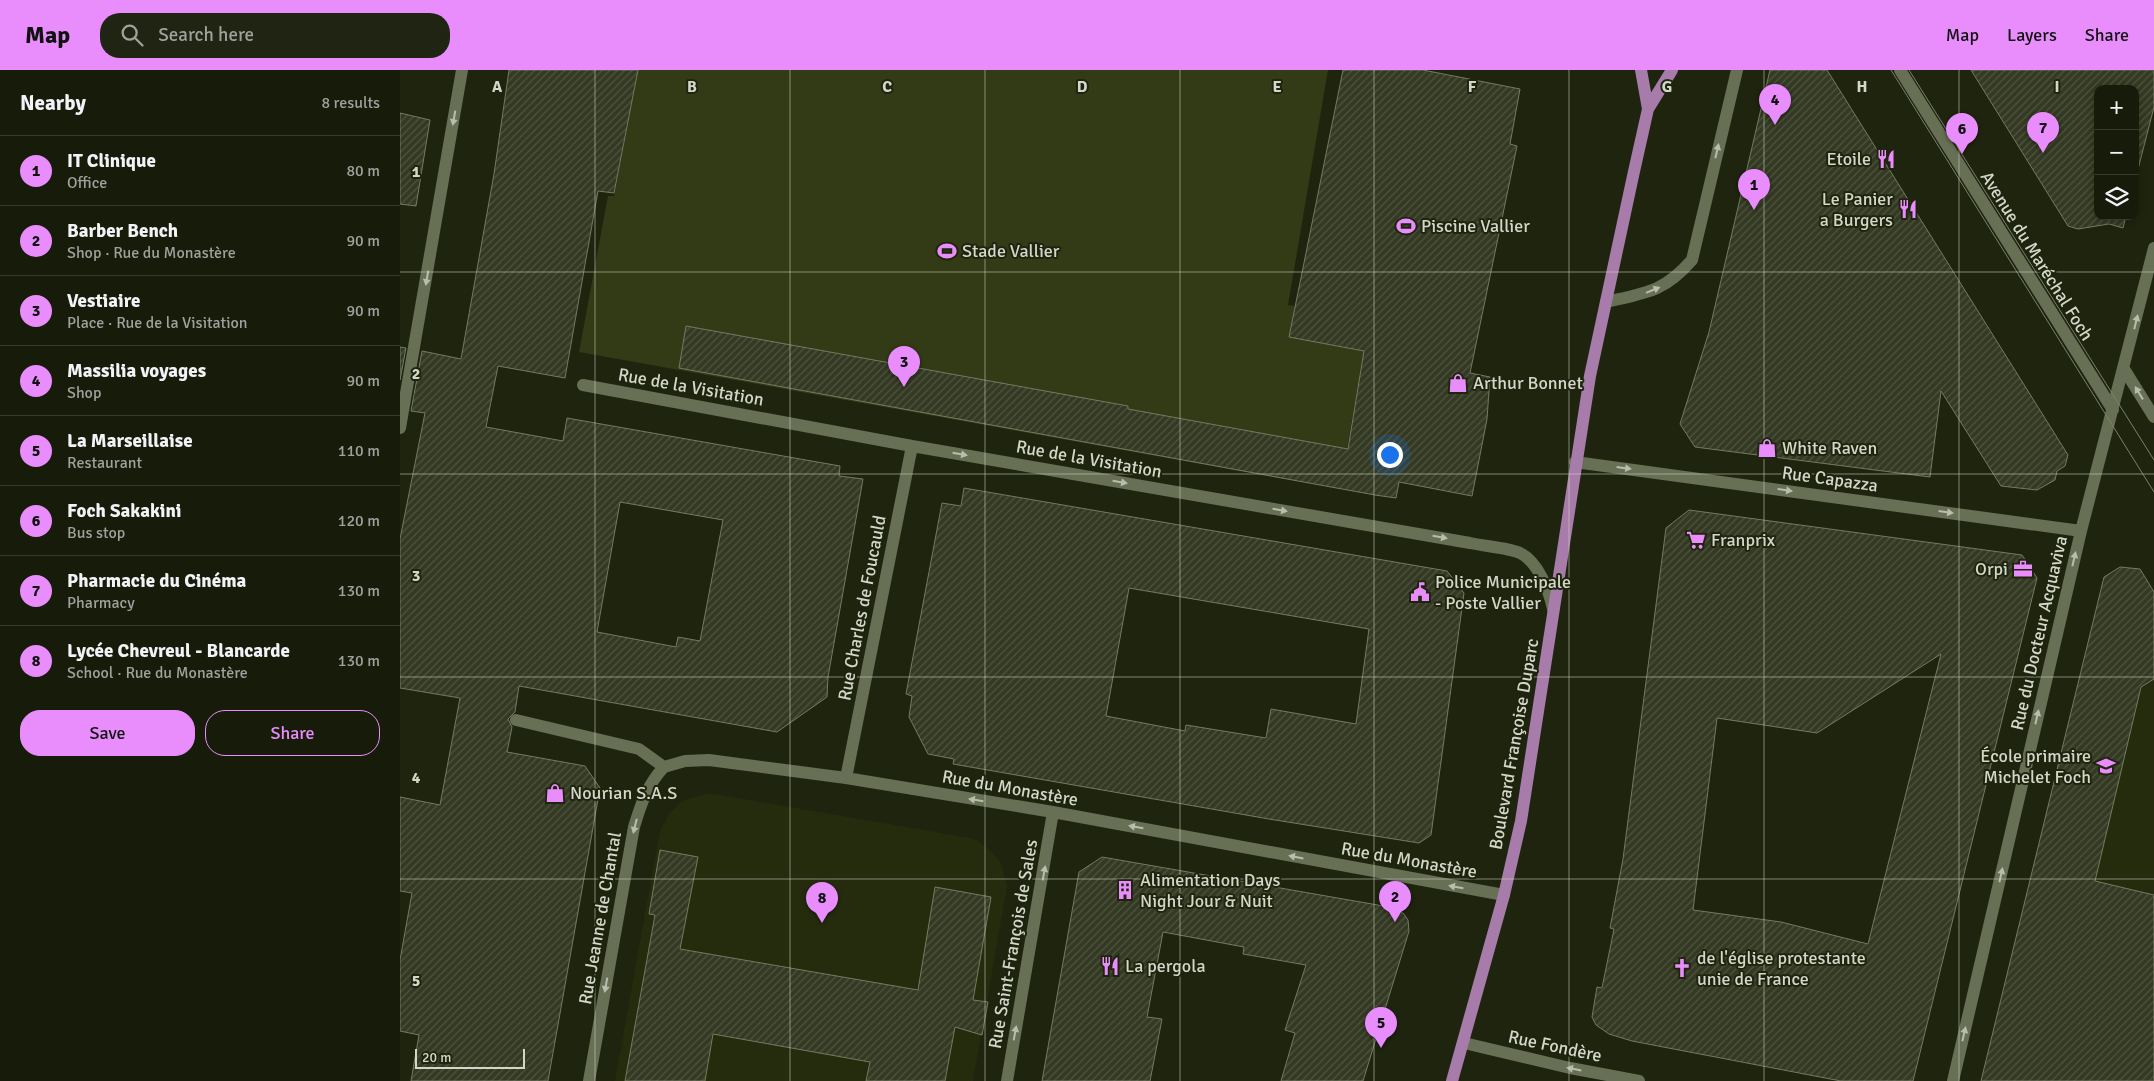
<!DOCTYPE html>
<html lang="en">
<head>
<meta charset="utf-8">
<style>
	:root { --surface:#171b0a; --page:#202413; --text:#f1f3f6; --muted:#9ea19c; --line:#36392b; --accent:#e98dfd }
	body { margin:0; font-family:Signika,sans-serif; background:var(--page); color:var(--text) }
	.controls { position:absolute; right:15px; top:15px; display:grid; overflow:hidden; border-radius:10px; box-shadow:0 2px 8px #0003 }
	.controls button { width:45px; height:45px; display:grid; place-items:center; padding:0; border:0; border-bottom:1px solid var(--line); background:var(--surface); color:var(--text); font:25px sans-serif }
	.scale { position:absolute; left:15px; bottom:12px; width:110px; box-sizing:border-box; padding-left:5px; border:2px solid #d3d7c9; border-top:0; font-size:14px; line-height:18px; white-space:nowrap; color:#d3d7c9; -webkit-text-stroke:4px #1f240e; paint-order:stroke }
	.you { position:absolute; left:989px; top:384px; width:18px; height:18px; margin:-12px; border:4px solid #fff; border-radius:50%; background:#1a73e8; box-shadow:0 0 0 8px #1a73e833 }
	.badge { display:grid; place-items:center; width:32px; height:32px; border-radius:50%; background:var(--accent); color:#111; font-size:16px; font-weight:700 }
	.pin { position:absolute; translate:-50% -41px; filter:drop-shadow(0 1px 2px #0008) }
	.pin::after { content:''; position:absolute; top:26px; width:18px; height:15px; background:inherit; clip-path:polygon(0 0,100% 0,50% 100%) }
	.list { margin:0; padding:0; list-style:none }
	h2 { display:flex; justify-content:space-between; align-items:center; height:65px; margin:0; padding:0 20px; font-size:21px }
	h2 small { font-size:16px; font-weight:400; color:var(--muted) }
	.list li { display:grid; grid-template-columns:32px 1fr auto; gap:15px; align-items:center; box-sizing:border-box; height:70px; padding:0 20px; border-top:1px solid var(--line) }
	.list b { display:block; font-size:19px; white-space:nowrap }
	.list p { margin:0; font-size:16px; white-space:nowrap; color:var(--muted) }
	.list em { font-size:16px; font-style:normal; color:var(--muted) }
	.actions { display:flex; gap:10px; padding:15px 20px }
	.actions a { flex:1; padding:11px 0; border:1px solid var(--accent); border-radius:20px; text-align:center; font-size:18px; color:var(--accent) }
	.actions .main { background:var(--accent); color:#111 }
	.icon { flex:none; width:28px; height:28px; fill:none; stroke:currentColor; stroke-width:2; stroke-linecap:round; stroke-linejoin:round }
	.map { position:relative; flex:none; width:1754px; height:1011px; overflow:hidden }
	header { display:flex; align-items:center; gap:30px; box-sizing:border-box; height:70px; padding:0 25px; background:var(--accent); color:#111 }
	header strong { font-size:24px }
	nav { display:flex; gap:28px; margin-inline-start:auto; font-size:18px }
	.search { width:350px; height:45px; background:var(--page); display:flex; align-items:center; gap:12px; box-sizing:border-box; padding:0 18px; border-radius:20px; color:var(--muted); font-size:19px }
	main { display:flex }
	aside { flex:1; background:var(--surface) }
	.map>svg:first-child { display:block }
	.built { fill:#252c0e }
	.pitch { fill:#323b15 }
	.building { fill:url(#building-hatch); stroke:#747b61; fill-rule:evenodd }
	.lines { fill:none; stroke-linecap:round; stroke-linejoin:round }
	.minor { stroke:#676f55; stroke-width:12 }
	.major { stroke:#a77caa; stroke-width:12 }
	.tram { stroke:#7c816f; stroke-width:1 }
	.oneway { fill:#b8bdac }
	.grid { fill:none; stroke:#d3d7c9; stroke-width:1; stroke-opacity:0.55 }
	.labels { text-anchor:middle; stroke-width:4; stroke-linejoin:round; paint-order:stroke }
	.poi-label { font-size:18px; fill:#d3d7c9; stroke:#1f240e; text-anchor:start }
	.street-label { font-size:18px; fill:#d3d7c9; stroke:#1f240e }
	.grid-label { font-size:16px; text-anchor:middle; font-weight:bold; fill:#d3d7c9; stroke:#1f240e; stroke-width:4; stroke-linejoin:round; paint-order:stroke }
</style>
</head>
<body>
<header>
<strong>Map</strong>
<div class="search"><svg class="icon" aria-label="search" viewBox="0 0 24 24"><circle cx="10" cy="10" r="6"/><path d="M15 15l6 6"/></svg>Search here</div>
<nav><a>Map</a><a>Layers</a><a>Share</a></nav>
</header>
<main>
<aside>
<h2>Nearby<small>8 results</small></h2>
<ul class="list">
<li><span class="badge">1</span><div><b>IT Clinique</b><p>Office</p></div><em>80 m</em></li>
<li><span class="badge">2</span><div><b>Barber Bench</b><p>Shop · Rue du Monastère</p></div><em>90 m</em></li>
<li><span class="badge">3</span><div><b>Vestiaire</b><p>Place · Rue de la Visitation</p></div><em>90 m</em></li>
<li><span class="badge">4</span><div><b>Massilia voyages</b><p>Shop</p></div><em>90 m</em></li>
<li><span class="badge">5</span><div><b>La Marseillaise</b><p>Restaurant</p></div><em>110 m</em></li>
<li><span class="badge">6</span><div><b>Foch Sakakini</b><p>Bus stop</p></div><em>120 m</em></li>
<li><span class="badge">7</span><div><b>Pharmacie du Cinéma</b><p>Pharmacy</p></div><em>130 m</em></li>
<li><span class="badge">8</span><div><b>Lycée Chevreul - Blancarde</b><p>School · Rue du Monastère</p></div><em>130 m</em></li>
</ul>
<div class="actions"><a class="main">Save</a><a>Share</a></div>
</aside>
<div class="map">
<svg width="1754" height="1011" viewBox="0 0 1754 1011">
	<defs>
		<pattern id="building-hatch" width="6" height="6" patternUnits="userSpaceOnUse" patternTransform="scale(1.25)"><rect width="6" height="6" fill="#333922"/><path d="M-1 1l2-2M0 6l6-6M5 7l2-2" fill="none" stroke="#505541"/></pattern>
	</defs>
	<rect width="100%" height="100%" fill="#1f240e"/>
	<path class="built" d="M1720,497L1740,499L1754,522V903L1615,871L1704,507Z
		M308,723L570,768L576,770L590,780L601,793L607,816L573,1011H215L260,761L269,744L282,731Z"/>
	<path class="pitch" d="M238,0H928L888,235L896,236L889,267L964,281L940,419L179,282L208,126H214Z"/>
	<path class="building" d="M109,0H238L214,123L198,121L165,308L98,296L86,357L163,371L167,348L440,396L439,406L463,409L428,607L427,627L377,662L119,616L115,642L108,649L112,657L107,682L185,696L200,718L148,1011H11L19,965L0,961V890L12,823L0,821V727L40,735L60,628L0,618V469L25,343L11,341L22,281L61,289L94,104ZM220,432L323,450L300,571L278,567L276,577L197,562Z
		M943,0H1023L1120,19L1110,74L1117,76L1070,303L1090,307L1087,349L1072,426L999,412L996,428L975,425L279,298L286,256L728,336V339L948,379L964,281L889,267Z
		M1370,0H1427L1668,385L1665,396L1657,401L1655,410L1637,420L1601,416L1541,321L1530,407L1295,377L1280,354L1309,262Z
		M1571,0H1754V37L1735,111V19H1698V146H1726L1723,158L1709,154L1678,159L1668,156Z
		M0,43L30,50L16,136L0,134Z
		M0,277L6,278L0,310Z
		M564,418L1047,501L1064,523L1031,765L1019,773L869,749L553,694L554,689L528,684L509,647L512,626L506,624L542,433L561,436ZM729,518L969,559L956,654L871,639L866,668L786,655L785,661L706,646Z
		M1289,440L1622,485L1637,508L1513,1011H1441L1232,971L1209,964L1196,955L1192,947L1197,917L1202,918L1214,859L1210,858L1223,789L1266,458ZM1541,584L1468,874L1381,852L1293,840L1317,648L1417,663Z
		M1720,497L1740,499L1754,522V609L1741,617L1695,811L1754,825V1011H1581L1704,507Z
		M260,780L298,787L280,879L518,920L535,817L591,827L573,930L588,932L582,965L555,957L545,1011H466L470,992L313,964L305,1011H225L255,845L249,844Z
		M702,787L972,834L995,838L1003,843L1008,850L1009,861L963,1011H881L895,963L885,960L906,895L843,884L844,877L763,862L747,947L762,949L750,1011H642L679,802Z"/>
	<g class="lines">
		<path class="minor" d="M1500,0L1713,340
			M1206,232C1246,223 1264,222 1292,190L1337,0
			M1724,299L1754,347
			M183,315L512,376L1070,473C1083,476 1109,478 1120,483C1138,492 1149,520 1153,539
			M0,358L62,0
			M1175,392L1681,461
			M116,650L239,679L264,697
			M264,697L285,691L309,690L446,708L653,742L1104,825
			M446,708L512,376
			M1064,973L1170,998L1239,1011
			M189,1011L234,757C241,734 247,715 264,697
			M607,1011L653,742
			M1553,1011L1681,461L1754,178"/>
		<path class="major" d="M1241,0L1248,39
			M1052,1011L1104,825L1121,751L1190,306L1233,106L1248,39L1272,0"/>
		<path class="tram" d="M1491,0L1754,422
			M1509,0L1754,390"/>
	</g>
	<defs><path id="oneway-solid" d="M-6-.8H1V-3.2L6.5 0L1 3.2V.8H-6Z" transform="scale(1.25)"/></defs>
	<g class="oneway">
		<use href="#oneway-solid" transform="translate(54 48) rotate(100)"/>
		<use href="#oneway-solid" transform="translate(1317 81) rotate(-77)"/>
		<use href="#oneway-solid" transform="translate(27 208) rotate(100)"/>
		<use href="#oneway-solid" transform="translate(1253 220) rotate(-22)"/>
		<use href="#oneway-solid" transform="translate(1736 252) rotate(-76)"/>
		<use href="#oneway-solid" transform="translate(1739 323) rotate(-122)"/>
		<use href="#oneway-solid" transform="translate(560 384) rotate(10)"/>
		<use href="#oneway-solid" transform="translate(1224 398) rotate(7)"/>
		<use href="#oneway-solid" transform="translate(720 412) rotate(10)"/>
		<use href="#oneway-solid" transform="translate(1385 420) rotate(8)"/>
		<use href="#oneway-solid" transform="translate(880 440) rotate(10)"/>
		<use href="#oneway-solid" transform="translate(1546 442) rotate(8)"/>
		<use href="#oneway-solid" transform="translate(1040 467) rotate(10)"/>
		<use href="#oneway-solid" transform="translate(1674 489) rotate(-77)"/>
		<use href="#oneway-solid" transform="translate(1637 647) rotate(-77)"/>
		<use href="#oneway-solid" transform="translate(576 730) rotate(-171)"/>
		<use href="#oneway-solid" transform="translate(235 756) rotate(104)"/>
		<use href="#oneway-solid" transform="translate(736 757) rotate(-170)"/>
		<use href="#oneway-solid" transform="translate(896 787) rotate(-169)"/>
		<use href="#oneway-solid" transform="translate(644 803) rotate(-80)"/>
		<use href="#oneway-solid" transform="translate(1601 805) rotate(-77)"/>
		<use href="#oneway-solid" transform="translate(1056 817) rotate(-170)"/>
		<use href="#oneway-solid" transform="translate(206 915) rotate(100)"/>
		<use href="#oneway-solid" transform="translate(615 963) rotate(-80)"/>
		<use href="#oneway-solid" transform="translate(1564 964) rotate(-77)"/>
		<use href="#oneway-solid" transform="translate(1174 999) rotate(-169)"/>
	</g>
	<path class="grid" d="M195,0V1011M390,0V1011M585,0V1011M780,0V1011M974,0V1011M1169,0V1011M1364,0V1011M1559,0V1011M0,202H1754M0,404H1754M0,607H1754M0,809H1754"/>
	<defs>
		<g id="restaurant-bare" transform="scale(1.5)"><path d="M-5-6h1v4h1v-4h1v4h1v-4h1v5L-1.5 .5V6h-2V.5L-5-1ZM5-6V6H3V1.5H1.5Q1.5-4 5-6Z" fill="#e98dfd" stroke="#1f240e" stroke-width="2.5" paint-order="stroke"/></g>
		<g id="stadium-bare" transform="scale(1.5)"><path d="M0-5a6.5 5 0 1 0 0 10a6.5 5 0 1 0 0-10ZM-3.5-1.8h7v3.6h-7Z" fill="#e98dfd" stroke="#1f240e" stroke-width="2.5" paint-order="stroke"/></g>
		<g id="shop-bare" transform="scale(1.5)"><path d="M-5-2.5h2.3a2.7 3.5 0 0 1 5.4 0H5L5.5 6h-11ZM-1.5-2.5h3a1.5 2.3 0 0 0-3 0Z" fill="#e98dfd" stroke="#1f240e" stroke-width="2.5" paint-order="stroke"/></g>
		<g id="supermarket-bare" transform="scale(1.5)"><path d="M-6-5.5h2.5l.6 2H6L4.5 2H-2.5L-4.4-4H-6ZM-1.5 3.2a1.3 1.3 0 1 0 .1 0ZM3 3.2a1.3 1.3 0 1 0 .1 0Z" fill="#e98dfd" stroke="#1f240e" stroke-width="2.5" paint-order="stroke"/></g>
		<g id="office-bare" transform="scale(1.5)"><path d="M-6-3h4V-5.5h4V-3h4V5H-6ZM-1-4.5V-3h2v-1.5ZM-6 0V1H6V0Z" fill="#e98dfd" stroke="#1f240e" stroke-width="2.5" paint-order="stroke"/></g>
		<g id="civic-bare" transform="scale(1.5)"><path d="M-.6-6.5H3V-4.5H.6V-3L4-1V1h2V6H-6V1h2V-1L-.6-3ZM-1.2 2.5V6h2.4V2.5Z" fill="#e98dfd" stroke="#1f240e" stroke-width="2.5" paint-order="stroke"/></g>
		<g id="school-bare" transform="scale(1.5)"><path d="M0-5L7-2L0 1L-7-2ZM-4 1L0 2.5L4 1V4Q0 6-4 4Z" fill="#e98dfd" stroke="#1f240e" stroke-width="2.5" paint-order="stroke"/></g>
		<g id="building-bare" transform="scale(1.5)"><path d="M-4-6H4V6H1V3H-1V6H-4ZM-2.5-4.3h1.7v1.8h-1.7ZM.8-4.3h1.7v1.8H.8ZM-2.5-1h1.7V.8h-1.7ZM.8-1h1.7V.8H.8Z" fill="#e98dfd" stroke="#1f240e" stroke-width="2.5" paint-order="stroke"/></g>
		<g id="church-bare" transform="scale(1.5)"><path d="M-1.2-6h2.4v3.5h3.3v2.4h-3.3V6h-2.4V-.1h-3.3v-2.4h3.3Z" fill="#e98dfd" stroke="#1f240e" stroke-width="2.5" paint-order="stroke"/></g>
	</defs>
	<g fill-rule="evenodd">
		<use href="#restaurant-bare" x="1486" y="89"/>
		<use href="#restaurant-bare" x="1508" y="139"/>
		<use href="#stadium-bare" x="1006" y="156"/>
		<use href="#stadium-bare" x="547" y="181"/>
		<use href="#shop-bare" x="1058" y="313"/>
		<use href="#shop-bare" x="1367" y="378"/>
		<use href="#supermarket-bare" x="1296" y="470"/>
		<use href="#office-bare" x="1623" y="499"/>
		<use href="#civic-bare" x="1020" y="522"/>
		<use href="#school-bare" x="1706" y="696"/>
		<use href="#shop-bare" x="155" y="723"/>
		<use href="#building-bare" x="725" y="820"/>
		<use href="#restaurant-bare" x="710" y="896"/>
		<use href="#church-bare" x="1282" y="898"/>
	</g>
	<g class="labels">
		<g class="poi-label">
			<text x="1471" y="95" text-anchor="end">Etoile</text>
			<text x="1493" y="135" text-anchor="end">Le Panier<tspan x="1493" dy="21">a Burgers</tspan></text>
			<text x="1021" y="162">Piscine Vallier</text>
			<text x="562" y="187">Stade Vallier</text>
			<text x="1073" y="319">Arthur Bonnet</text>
			<text x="1382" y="384">White Raven</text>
			<text x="1311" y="476">Franprix</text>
			<text x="1608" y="505" text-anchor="end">Orpi</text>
			<text x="1035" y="518">Police Municipale<tspan x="1035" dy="21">- Poste Vallier</tspan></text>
			<text x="1691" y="692" text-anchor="end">École primaire<tspan x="1691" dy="21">Michelet Foch</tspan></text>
			<text x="170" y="729">Nourian S.A.S</text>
			<text x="740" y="816">Alimentation Days<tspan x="740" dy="21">Night Jour &amp; Nuit</tspan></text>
			<text x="1297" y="894">de l'église protestante<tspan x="1297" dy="21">unie de France</tspan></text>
			<text x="725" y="902">La pergola</text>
		</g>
		<g class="street-label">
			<text transform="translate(1637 186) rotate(58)" y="6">Avenue du Maréchal Foch</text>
			<text transform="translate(291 317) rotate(10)" y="6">Rue de la Visitation</text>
			<text transform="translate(689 389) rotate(10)" y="6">Rue de la Visitation</text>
			<text transform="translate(1430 409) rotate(8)" y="6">Rue Capazza</text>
			<text transform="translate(462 538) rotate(-79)" y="6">Rue Charles de Foucauld</text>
			<text transform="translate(1639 563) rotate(-77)" y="6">Rue du Docteur Acquaviva</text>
			<text transform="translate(1114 674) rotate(-80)" y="6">Boulevard Françoise Duparc</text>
			<text transform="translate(610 718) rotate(10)" y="6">Rue du Monastère</text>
			<text transform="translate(1009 790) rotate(10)" y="6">Rue du Monastère</text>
			<text transform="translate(200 848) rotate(-80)" y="6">Rue Jeanne de Chantal</text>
			<text transform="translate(613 874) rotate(-80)" y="6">Rue Saint-François de Sales</text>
			<text transform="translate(1155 976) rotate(12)" y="6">Rue Fondère</text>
		</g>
	</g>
	<g class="grid-label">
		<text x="97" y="22">A</text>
		<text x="292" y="22">B</text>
		<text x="487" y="22">C</text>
		<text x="682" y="22">D</text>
		<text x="877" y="22">E</text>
		<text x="1072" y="22">F</text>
		<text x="1267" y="22">G</text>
		<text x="1462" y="22">H</text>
		<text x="1657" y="22">I</text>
		<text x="16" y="107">1</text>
		<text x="16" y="309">2</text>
		<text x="16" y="511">3</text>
		<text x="16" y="713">4</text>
		<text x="16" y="916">5</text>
	</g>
</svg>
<div class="controls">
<button>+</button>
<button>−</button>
<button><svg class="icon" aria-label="layers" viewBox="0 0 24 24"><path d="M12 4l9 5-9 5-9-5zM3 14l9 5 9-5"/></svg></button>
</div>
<div class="scale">20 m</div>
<div class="you"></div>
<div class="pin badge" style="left:1354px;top:140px">1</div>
<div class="pin badge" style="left:995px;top:852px">2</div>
<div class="pin badge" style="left:504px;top:317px">3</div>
<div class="pin badge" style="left:1375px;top:55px">4</div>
<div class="pin badge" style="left:981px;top:978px">5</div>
<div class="pin badge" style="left:1562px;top:84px">6</div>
<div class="pin badge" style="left:1643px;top:83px">7</div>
<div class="pin badge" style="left:422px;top:853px">8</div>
</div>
</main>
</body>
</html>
